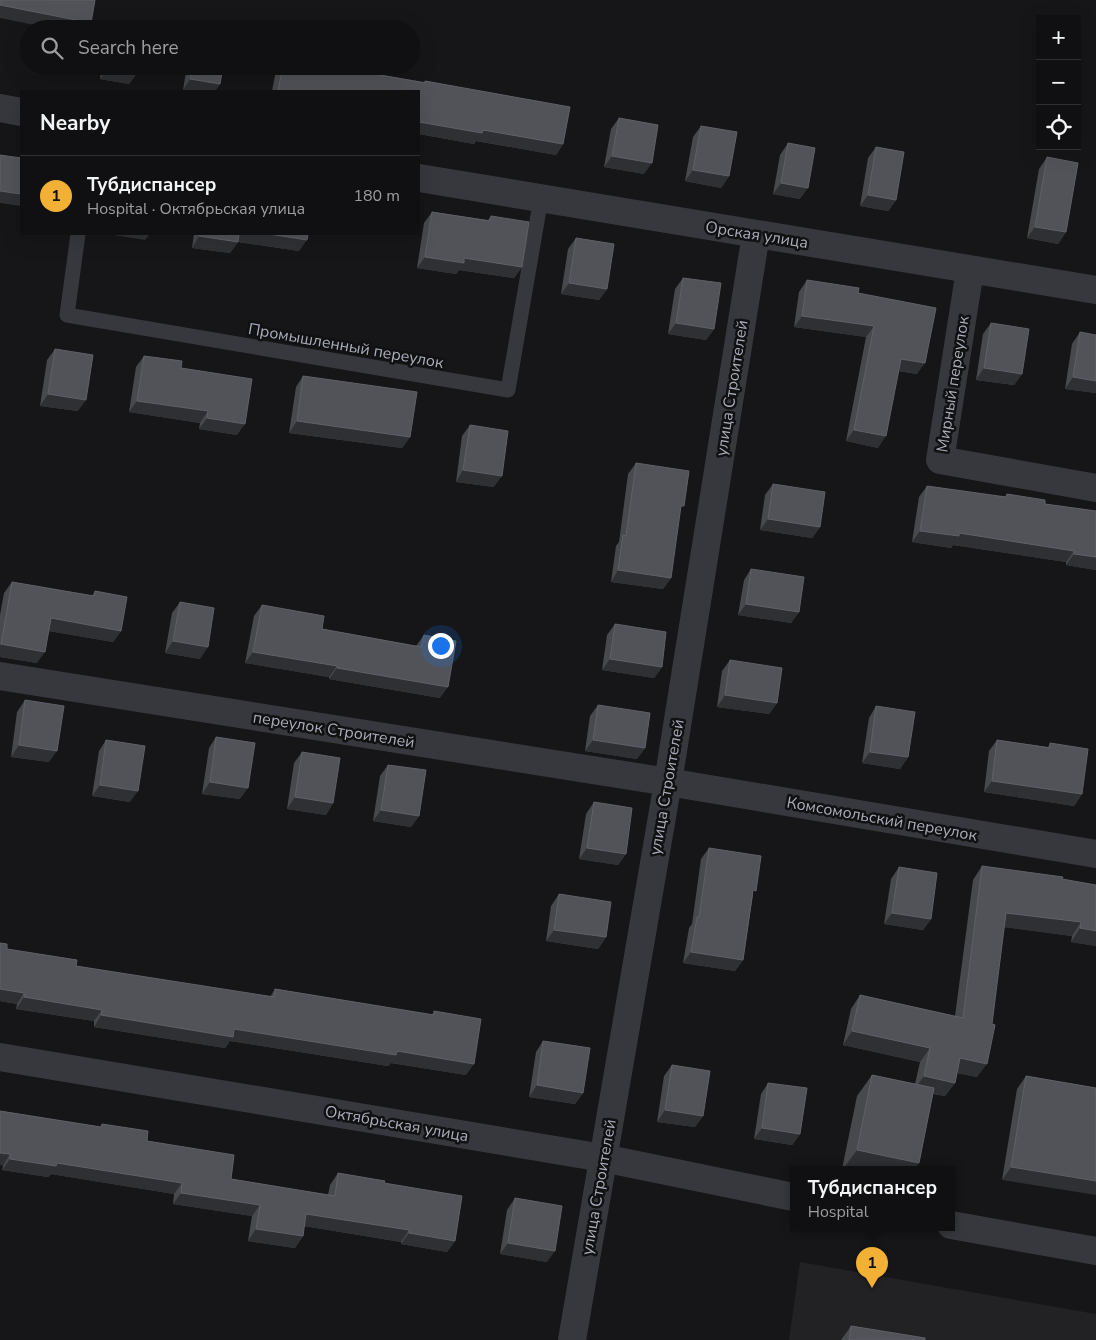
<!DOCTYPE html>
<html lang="en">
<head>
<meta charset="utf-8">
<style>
	:root { --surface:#101012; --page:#19191b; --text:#f1f3f6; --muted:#9c9d9f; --line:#303032; --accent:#f2b134 }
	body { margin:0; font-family:"Nunito Sans",sans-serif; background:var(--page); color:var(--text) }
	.controls { position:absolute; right:15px; top:15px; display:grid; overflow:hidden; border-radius:0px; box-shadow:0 5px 20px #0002 }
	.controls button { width:45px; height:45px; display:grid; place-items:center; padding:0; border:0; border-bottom:1px solid var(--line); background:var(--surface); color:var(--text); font:25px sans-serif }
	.you { position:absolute; left:440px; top:645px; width:18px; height:18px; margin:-12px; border:4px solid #fff; border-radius:50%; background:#1a73e8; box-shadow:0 0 0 8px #1a73e833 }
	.badge { display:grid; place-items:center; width:32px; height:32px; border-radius:50%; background:var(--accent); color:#111; font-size:16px; font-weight:700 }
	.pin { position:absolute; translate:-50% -41px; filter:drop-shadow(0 1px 2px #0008) }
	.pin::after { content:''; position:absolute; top:26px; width:18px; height:15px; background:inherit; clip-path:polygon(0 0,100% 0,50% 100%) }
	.popup { position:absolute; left:790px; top:1166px; width:165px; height:65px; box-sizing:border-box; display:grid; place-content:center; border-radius:0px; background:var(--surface); filter:drop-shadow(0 1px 4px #0005); font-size:16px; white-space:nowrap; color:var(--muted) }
	.popup b { font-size:19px; color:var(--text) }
	.popup::after { content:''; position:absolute; left:50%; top:100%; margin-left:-10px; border:10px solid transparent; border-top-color:var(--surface) }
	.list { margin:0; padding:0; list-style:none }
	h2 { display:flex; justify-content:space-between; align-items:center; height:65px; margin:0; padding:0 20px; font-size:21px }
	h2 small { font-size:16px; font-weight:400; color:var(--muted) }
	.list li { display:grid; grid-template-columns:32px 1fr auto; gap:15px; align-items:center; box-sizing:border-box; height:80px; padding:0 20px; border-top:1px solid var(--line) }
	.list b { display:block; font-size:19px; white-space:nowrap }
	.list p { margin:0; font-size:16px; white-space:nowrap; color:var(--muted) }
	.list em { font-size:16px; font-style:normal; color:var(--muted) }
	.icon { flex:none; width:28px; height:28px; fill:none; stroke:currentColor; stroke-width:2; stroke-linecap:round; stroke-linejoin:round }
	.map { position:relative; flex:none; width:1096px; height:1340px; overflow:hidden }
	.search { position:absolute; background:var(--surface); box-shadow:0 5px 20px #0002; left:20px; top:20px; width:400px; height:55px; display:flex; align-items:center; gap:12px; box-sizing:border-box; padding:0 18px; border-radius:28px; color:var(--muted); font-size:19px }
	.panel { position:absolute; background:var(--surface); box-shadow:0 5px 20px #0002; left:20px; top:90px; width:400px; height:145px; border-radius:0px }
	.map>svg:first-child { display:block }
	.built { fill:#222225 }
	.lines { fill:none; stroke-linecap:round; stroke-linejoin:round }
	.service { stroke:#37383d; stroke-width:15 }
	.minor { stroke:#37383d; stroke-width:28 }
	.wall { fill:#47494d }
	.shaded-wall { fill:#2f3033 }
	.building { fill:#525359; stroke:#5f6168 }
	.labels { text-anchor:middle; stroke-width:5; stroke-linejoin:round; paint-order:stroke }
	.street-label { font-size:16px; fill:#a8adb8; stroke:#111113 }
</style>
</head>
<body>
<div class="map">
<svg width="1096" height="1340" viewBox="0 0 1096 1340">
	<rect width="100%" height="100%" fill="#161618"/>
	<path class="built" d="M800,1262L1096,1314V1340H789Z"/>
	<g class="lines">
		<path class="service" d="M78,234L67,315L508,390L541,198"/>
		<path class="minor" d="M0,108L21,112
			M419,178L1096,290
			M970,270L940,460L1096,488
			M0,676L668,782L1096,854
			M0,1057L603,1158L793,1197
			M951,1225L1096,1251
			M572,1340L668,782L756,234"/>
	</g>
	<path class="wall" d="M116,21L144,29H111Z
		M102,66H138L137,73L129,84L100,79Z
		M187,66H223L220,84L215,91H189L183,90Z
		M279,66H329L424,82L425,81L563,144L556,155L476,141L474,144L419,134V91H272L276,70Z
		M619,118L644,174L604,167L611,129Z
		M701,126L729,176L721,188L685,181L693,137Z
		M788,143L800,199L773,194L780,155Z
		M876,147L896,200L888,211L860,206L868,158Z
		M1047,157L1066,232L1058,244L1027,238L1039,169Z
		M432,212L488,220L491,216L522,267L514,278L459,270L456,274L417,268L424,223Z
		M194,234H308L299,251L238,242L230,253L192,248Z
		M576,238L607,289L599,300L561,294L568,249Z
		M683,278L714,329L706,340L668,334L675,289Z
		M807,280L858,293L917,374L898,371L878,448L846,441L866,337L794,327L799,292Z
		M991,323L1022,374L1014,385L976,380L983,334Z
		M1080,332L1096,393L1065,389L1072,344Z
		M55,349L78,411L40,406L47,360Z
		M144,356L181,368L237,435L199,429L200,423L129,412L136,367Z
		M303,376L410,437L402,448L289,433L296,387Z
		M470,425L494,487L456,482L462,436Z
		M636,463L671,578L663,589L611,582L616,546L619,542L628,474Z
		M773,484L820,527L812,538L760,530L765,495Z
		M927,486L1005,497L1007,494L1045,504L1096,511V570L1066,565V562L953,545L951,548L912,542L919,497Z
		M751,569L799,612L791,623L738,615L744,580Z
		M12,582L92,596L95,591L121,631L113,642L49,631L37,663L0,657V615L4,593Z
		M180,602L200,659L165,653L172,613Z
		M262,605L322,629L416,646L424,635L440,698L329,679V677L245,663L254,616Z
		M615,624L662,667L654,678L602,670L607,635Z
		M730,660L777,703L769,714L717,707L722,671Z
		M25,700L49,762L11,757L17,712Z
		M598,705L645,748L637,759L585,751L590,716Z
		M876,706L908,757L900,769L862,763L869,718Z
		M216,737L240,799L202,794L209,748Z
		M106,740L130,802L92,796L99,751Z
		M997,740L1048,747L1050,743L1082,794L1074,806L984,792L989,751Z
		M302,752L333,803L326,815L287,809L294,763Z
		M388,765L419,816L411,827L373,821L380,776Z
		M594,802L626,854L618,865L579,859L586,814Z
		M709,848L753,895L743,960L735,971L683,963L689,928L692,924L701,859Z
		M982,866L1062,879L1096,946L1071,942L1072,936L1004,927L977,1077L957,1073L955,1083L945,1096L933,1094L915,1169H842L857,1096L872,1075L915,1084L920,1062L843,1045L851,1009L860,995L955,1016L973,880Z
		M899,867L931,919L923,930L884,924L891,879Z
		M559,894L606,937L598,949L546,941L551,906Z
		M0,943L7,949L76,966L270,997L275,989L432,1015L434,1011L466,1075L391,1063L388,1066L230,1041L225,1048L94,1027V1021L16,1009L17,1004L0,1001Z
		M543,1041L583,1093L575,1104L529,1097L536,1052Z
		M672,1065L703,1116L695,1127L657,1122L664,1076Z
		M1026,1076L1096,1088L1002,1180L1017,1089Z
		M768,1083L800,1134L792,1145L754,1139L761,1094Z
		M0,1111L100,1127L102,1124L147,1141L231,1179L328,1195L330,1185L338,1173L384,1183L455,1241L447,1252L401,1244V1242L304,1226L303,1236L295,1248L248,1241L252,1216L173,1204L174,1194L51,1174L48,1177L2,1170L3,1166Z
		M515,1198L547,1262L500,1254L507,1210Z
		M851,1326L925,1340H841Z"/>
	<path class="shaded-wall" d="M0,5L91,23L87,29H54L0,18Z
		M108,68L137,73L129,84L100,79Z
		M190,79L220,84L215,91H189L183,90Z
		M419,122L483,130L563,144L556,155L476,141L474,144L419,134Z
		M612,156L652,163L644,174L604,167Z
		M693,170L729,176L721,188L685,181Z
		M781,183L808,188L800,199L773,194Z
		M0,191L21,194V206L0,203Z
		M868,195L896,200L888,211L860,206Z
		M1035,227L1066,232L1058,244L1027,238Z
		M107,234H150L145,240Z
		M236,234H269L307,240L299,251L232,241Z
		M199,236L238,242L230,253L192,248Z
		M425,257L464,258L522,267L514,278L459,270L456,274L417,268Z
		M569,283L607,289L599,300L561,294Z
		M802,316L874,326L866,337L794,327Z
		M676,323L714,329L706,340L668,334Z
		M901,359L925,363L917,374L893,370Z
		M984,368L1022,374L1014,385L976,380Z
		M1073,377L1096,381V393L1065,389Z
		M48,394L86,400L78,411L40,406Z
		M137,401L208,411L200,423L129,412Z
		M207,418L245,424L237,435L199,429Z
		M297,421L410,437L402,448L289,433Z
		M854,430L886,436L878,448L846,441Z
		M463,470L502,476L494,487L456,482Z
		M768,519L820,527L812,538L760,530Z
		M920,531L959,533L1074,551L1066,562L953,545L951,548L912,542Z
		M1074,554L1096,557V570L1066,565Z
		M618,570L671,578L663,589L611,582Z
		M746,604L799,612L791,623L738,615Z
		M51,618L121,631L113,642L43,630Z
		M173,641L208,647L200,659L165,653Z
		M1,644L45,652L37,663L0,657V646Z
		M253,652L337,666L329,677L245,663Z
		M610,659L662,667L654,678L602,670Z
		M337,668L448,687L440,698L329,679Z
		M725,695L777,703L769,714L717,707Z
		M593,740L645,748L637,759L585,751Z
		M19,745L57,751L49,762L11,757Z
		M870,752L908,757L900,769L862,763Z
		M992,781L1082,794L1074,806L984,792Z
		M210,782L248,788L240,799L202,794Z
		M100,785L138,791L130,802L92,796Z
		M295,797L333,803L326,815L287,809Z
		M381,810L419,816L411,827L373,821Z
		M587,848L626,854L618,865L579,859Z
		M892,913L931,919L923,930L884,924Z
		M1006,913L1081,922L1072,936L996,926Z
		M1080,928L1096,931V946L1071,942Z
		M554,930L606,937L598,949L546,941Z
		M691,952L743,960L735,971L683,963Z
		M0,989L24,993L17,1004L0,1001Z
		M24,997L102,1010L94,1021L16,1009Z
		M101,1015L234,1029L397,1051L474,1064L466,1075L391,1063L388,1066L230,1041L225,1048L94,1027Z
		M852,1031L930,1048L920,1062L843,1045Z
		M960,1058L987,1064L977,1077L950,1072Z
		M924,1076L955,1083L945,1096L914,1090Z
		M537,1085L583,1093L575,1104L529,1097Z
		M665,1110L703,1116L695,1127L657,1122Z
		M762,1128L800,1134L792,1145L754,1139Z
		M857,1150L919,1163L915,1169H843Z
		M0,1153L10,1154L3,1166L0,1165Z
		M10,1159L57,1163L182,1183L174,1194L51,1174L48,1177L2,1170Z
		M1011,1167L1096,1181V1195L1002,1180Z
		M181,1193L260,1205L252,1216L173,1204Z
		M306,1214L409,1230L401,1242L298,1225Z
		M256,1229L303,1236L295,1248L248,1241Z
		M409,1233L455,1241L447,1252L401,1244Z
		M508,1243L555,1251L547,1262L500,1254Z"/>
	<path class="building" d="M0,0H95L91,23L0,5Z
		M116,21L145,26L144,29H115Z
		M108,66H138L137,73L108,68Z
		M193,66H223L220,84L190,79Z
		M283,66H329L425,83V81L570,107L563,144L483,130L482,133L419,122V91H278Z
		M619,118L658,125L652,163L612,156Z
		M701,126L737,132L729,176L693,170Z
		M788,143L815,148L808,188L781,183Z
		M876,147L904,152L896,200L868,195Z
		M0,155L21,158V194L0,191Z
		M1047,157L1078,163L1066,232L1035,227Z
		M432,212L490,221L491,216L529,222L522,267L464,258V263L425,257Z
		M200,234H239L238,242L199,236Z
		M269,234H308L307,240Z
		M576,238L614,244L607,289L569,283Z
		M683,278L721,283L714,329L676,323Z
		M807,280L859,288L858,293L936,308L925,363L901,359L886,436L854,430L874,326L802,316Z
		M991,323L1029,329L1022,374L984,368Z
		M1080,332L1096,335V381L1073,377Z
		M55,349L93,355L86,400L48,394Z
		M144,356L182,361L181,368L252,379L245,424L207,418L208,411L137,401Z
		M303,376L417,392L410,437L297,421Z
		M470,425L508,431L502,476L463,470Z
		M636,463L689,471L684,506H681L671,578L618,570L623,535L626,536Z
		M773,484L825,492L820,527L768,519Z
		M927,486L1006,497L1007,494L1045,500V504L1096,511V557L1074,554V551L959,533V536L920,531Z
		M751,569L804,577L799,612L746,604Z
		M12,582L94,596L95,591L127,597L121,631L51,618L45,652L1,644Z
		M180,602L214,608L208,647L173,641Z
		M262,605L324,616L322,629L421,647L424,635L456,641L448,687L337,668V666L253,652Z
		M615,624L666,632L662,667L610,659Z
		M730,660L782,668L777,703L725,695Z
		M25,700L64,706L57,751L19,745Z
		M598,705L650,713L645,748L593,740Z
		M876,706L915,712L908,757L870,752Z
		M216,737L255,743L248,788L210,782Z
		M106,740L145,746L138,791L100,785Z
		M997,740L1050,748V743L1088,749L1082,794L992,781Z
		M302,752L340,758L333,803L295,797Z
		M388,765L426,770L419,816L381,810Z
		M594,802L632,808L626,854L587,848Z
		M709,848L761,856L756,891L753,890L743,960L691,952L697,917H699Z
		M982,866L1063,877L1062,879L1096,885V931L1080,928L1081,922L1006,913L992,1024L995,1025L987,1064L960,1058L955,1083L924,1076L930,1048L852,1031L860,995L963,1018Z
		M899,867L937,873L931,919L892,913Z
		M559,894L611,902L606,937L554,930Z
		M0,943L7,944V949L77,960L76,966L274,997L275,989L434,1015V1011L481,1019L474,1064L397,1051L396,1055L234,1029L233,1037L101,1015L102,1010L24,997V993L0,989Z
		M543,1041L590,1048L583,1093L537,1085Z
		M672,1065L710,1071L703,1116L665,1110Z
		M872,1075L934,1088L919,1163L857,1150Z
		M1026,1076L1096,1088V1181L1011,1167Z
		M768,1083L807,1088L800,1134L762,1128Z
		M0,1111L101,1127L102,1124L148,1131L147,1141L234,1155L231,1179L335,1196L338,1173L385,1181L384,1183L462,1196L455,1241L409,1233V1230L306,1214L303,1236L256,1229L260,1205L181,1193L182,1183L57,1163L56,1166L10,1159V1154L0,1153Z
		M515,1198L562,1206L555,1251L508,1243Z
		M851,1326L925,1338V1340H849Z"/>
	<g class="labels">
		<g class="street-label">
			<text transform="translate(757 234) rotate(9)" y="6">Орская улица</text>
			<text transform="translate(346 345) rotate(10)" y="6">Промышленный переулок</text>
			<text transform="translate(952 384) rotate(-81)" y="6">Мирный переулок</text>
			<text transform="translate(731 388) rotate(-81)" y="6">улица Строителей</text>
			<text transform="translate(334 729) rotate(9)" y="6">переулок Строителей</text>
			<text transform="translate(666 787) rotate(-80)" y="6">улица Строителей</text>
			<text transform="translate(882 818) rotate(10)" y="6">Комсомольский переулок</text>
			<text transform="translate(397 1123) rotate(10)" y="6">Октябрьская улица</text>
			<text transform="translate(598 1187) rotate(-80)" y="6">улица Строителей</text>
		</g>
	</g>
</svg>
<div class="controls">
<button>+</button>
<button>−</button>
<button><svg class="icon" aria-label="locate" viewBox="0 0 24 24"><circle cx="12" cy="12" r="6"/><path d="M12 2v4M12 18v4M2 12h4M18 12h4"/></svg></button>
</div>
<div class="you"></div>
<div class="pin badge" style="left:872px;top:1288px">1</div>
<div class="popup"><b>Тубдиспансер</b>Hospital</div>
<div class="search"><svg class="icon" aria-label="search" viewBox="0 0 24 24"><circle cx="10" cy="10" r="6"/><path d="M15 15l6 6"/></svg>Search here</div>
<section class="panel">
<h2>Nearby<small></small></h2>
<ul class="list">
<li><span class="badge">1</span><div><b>Тубдиспансер</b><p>Hospital · Октябрьская улица</p></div><em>180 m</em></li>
</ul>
</section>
</div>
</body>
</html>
